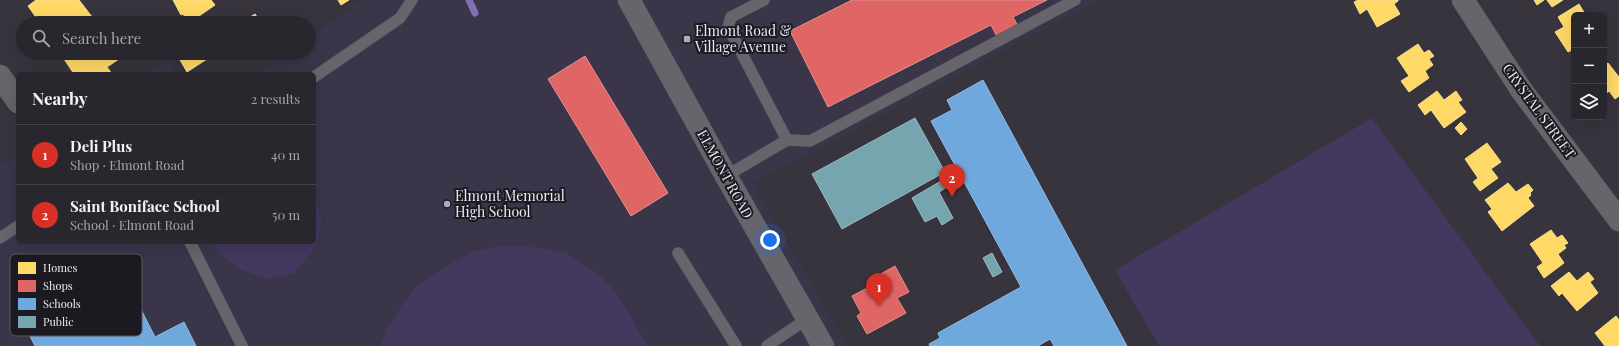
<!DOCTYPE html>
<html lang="en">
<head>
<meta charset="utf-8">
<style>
	:root { --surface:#29272e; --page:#312f36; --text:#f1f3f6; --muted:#a5a5aa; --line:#45444a; --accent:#d93025 }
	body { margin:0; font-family:"Playfair Display",serif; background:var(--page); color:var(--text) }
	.controls { position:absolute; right:12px; top:12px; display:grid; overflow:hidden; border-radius:6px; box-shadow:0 4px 16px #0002 }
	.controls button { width:36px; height:36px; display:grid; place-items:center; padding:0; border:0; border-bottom:1px solid var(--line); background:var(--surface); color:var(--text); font:20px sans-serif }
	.you { position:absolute; left:770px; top:240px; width:14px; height:14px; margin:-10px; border:3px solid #fff; border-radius:50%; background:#1a73e8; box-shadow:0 0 0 6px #1a73e833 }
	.badge { display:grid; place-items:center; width:26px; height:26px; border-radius:50%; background:var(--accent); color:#fff; font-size:13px; font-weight:700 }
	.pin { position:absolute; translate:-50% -33px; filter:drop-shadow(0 1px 2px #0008) }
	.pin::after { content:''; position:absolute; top:21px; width:14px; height:12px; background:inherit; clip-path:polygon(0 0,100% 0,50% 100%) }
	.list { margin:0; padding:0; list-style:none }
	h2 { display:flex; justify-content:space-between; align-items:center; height:52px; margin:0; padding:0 16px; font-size:17px }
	h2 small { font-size:13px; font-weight:400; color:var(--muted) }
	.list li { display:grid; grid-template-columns:26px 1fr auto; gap:12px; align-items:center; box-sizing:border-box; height:60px; padding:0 16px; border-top:1px solid var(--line) }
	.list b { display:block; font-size:15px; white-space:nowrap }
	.list p { margin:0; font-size:13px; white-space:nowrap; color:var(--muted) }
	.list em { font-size:13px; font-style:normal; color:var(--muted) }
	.icon { flex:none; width:22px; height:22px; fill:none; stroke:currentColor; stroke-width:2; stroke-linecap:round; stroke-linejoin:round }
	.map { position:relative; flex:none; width:1619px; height:346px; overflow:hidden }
	.search { position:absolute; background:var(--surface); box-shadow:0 4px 16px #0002; left:16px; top:16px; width:300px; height:44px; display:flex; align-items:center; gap:10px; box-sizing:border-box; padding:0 14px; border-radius:22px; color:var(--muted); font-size:15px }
	.panel { position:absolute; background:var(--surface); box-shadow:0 4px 16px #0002; left:16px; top:72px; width:300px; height:172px; border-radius:6px }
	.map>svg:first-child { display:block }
	.built { fill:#3a3549 }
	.green { fill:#43385d }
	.homes { fill:#ffd966; stroke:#f9de91 }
	.shops { fill:#e06666; stroke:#e48e91 }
	.schools { fill:#6fa8dc; stroke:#94bce4 }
	.public { fill:#76a5af; stroke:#99bac4 }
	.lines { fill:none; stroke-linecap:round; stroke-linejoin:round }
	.stream { stroke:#8370b4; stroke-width:7 }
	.lane-casing { stroke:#55535b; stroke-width:12 }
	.street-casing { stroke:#55535b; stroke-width:23 }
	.secondary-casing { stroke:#55535b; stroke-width:23 }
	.lane { stroke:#67656b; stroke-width:11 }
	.street { stroke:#67656b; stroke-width:22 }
	.secondary { stroke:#67656b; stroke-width:22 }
	.poi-dot { fill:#adaab5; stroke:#1c1a21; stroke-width:1.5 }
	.labels { text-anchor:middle; stroke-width:4; stroke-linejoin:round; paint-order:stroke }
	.poi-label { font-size:14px; fill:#eceaf5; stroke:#1c1a21; text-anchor:start }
	.street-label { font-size:14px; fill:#eceaf5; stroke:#1c1a21 }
	.key { fill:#1c1a21; stroke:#5a5861; stroke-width:1 }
	.key-label { font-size:11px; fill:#eceaf5 }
</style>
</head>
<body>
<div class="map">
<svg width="1619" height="346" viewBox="0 0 1619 346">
	<rect width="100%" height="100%" fill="#37343e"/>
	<path class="built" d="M362,0H1099L753,184L848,346H0V165L18,154V242H314V74H257L286,53H309V37Z
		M168,59L175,74H144Z"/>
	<path class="green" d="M1372,118L1540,346H1159L1115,270Z
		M314,197L317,201L322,225L313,251L294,273L266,279L239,269L220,255L213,242H314Z
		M501,246H527L566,253L600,275L615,291L648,346H381L388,326L402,305L416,287L445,267L473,251Z"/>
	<path class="homes" d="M36,0H79L96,22L94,23H40L28,6Z
		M173,0H211L215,5L189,23L183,14L181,15Z
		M338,0H349L341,5Z
		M1358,0H1398V1L1394,4L1400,14L1377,27L1367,9L1360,14L1354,2Z
		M1534,0H1544L1537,5Z
		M1547,0H1563L1552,7Z
		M1579,4L1585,14L1583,15H1574V49L1568,52L1555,32L1564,27L1558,17Z
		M255,14L261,23H241Z
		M1418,44L1424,53L1429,50L1434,56L1429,59L1433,65L1425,71L1429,78L1409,92L1401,81L1409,76L1397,58Z
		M73,53H115L119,59L107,67L112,74H74L64,59Z
		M176,53H204L207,59L187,72Z
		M1608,63L1619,77V96L1615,99L1609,91L1604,95V66Z
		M1437,91L1444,100L1456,91L1462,100L1458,102L1466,112L1444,128L1431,110L1425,115L1418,105Z
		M1461,122L1467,129L1461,135L1455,128Z
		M1487,143L1501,162L1491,169L1498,178L1480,191L1473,182L1478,178L1465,159Z
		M1508,183L1516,192L1528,184L1533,190L1530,193L1531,195L1528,198L1534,206L1502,231L1488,212L1492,209L1485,200Z
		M1551,230L1557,238L1562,235L1568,243L1564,245L1566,248L1558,254L1564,263L1544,278L1537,267L1543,263L1530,244Z
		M1569,272L1577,281L1588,272L1594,279L1590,282L1598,293L1577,311L1562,293L1559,296L1551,286Z
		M1616,316L1619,320V346H1605L1595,333Z"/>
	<path class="shops" d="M852,0H1047L1013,17L1019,28L998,39L991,25L828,107L790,31Z
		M585,56L668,193L631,216L548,79Z
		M895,266L909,292L897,298L906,313L867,334L857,316L861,313L852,296L871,286L868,281Z"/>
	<path class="schools" d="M983,80L1127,346H1054L1050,339L1038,346H930L929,344L940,338L938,333L1021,287L931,121L952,110L947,100Z
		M121,270L155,337L184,322L196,346H35L22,320Z"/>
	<path class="public" d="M915,118L945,172L842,229L812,174Z
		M946,178L950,185L939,192L953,218L942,225L937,216L925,222L912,198Z
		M992,253L1002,272L993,277L983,258Z"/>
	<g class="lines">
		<path class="stream" d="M469,0L475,13"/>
		<g class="lane-casing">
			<path id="lane" d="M314,77L400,18L412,0
				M787,140L810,141L1075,0
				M726,176L787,140L728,27L731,17L764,0
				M0,238L18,226
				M190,242L242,346
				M678,253L736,346
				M767,346L807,319"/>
		</g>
		<g class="street-casing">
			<path id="street" d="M1463,0L1522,91L1619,220
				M0,76L18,102"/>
		</g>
		<g class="secondary-casing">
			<path id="secondary" d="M629,0L726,176L823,346"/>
		</g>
		<use href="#lane" class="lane"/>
		<use href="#street" class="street"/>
		<use href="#secondary" class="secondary"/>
	</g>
	<g class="poi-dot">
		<rect x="683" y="35" width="8" height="8" rx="2"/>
		<circle cx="447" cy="204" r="4"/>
	</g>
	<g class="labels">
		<g class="poi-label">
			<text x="695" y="36">Elmont Road &amp;<tspan x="695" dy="16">Village Avenue</tspan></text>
			<text x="455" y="201">Elmont Memorial<tspan x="455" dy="16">High School</tspan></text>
		</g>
		<g class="street-label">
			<text transform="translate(1539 111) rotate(54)" y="5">CRYSTAL STREET</text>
			<text transform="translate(725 174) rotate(61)" y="5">ELMONT ROAD</text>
		</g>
	</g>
	<rect x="10" y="254" width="132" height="82" rx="6" class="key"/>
	<rect x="18" y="262" width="18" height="12" fill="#ffd966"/>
	<rect x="18" y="280" width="18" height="12" fill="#e06666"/>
	<rect x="18" y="298" width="18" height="12" fill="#6fa8dc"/>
	<rect x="18" y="316" width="18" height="12" fill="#76a5af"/>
	<g class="key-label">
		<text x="43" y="272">Homes</text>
		<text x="43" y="290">Shops</text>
		<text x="43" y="308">Schools</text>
		<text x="43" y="326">Public</text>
	</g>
</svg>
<div class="controls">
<button>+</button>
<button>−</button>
<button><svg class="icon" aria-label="layers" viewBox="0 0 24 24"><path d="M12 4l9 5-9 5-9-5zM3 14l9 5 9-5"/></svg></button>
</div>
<div class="you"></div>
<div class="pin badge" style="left:879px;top:306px">1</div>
<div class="pin badge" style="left:952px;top:197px">2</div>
<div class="search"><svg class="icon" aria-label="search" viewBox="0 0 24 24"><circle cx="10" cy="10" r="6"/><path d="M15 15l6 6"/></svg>Search here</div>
<section class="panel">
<h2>Nearby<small>2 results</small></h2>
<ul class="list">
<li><span class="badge">1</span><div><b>Deli Plus</b><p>Shop · Elmont Road</p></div><em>40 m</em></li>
<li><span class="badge">2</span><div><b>Saint Boniface School</b><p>School · Elmont Road</p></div><em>50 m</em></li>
</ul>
</section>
</div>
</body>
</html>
